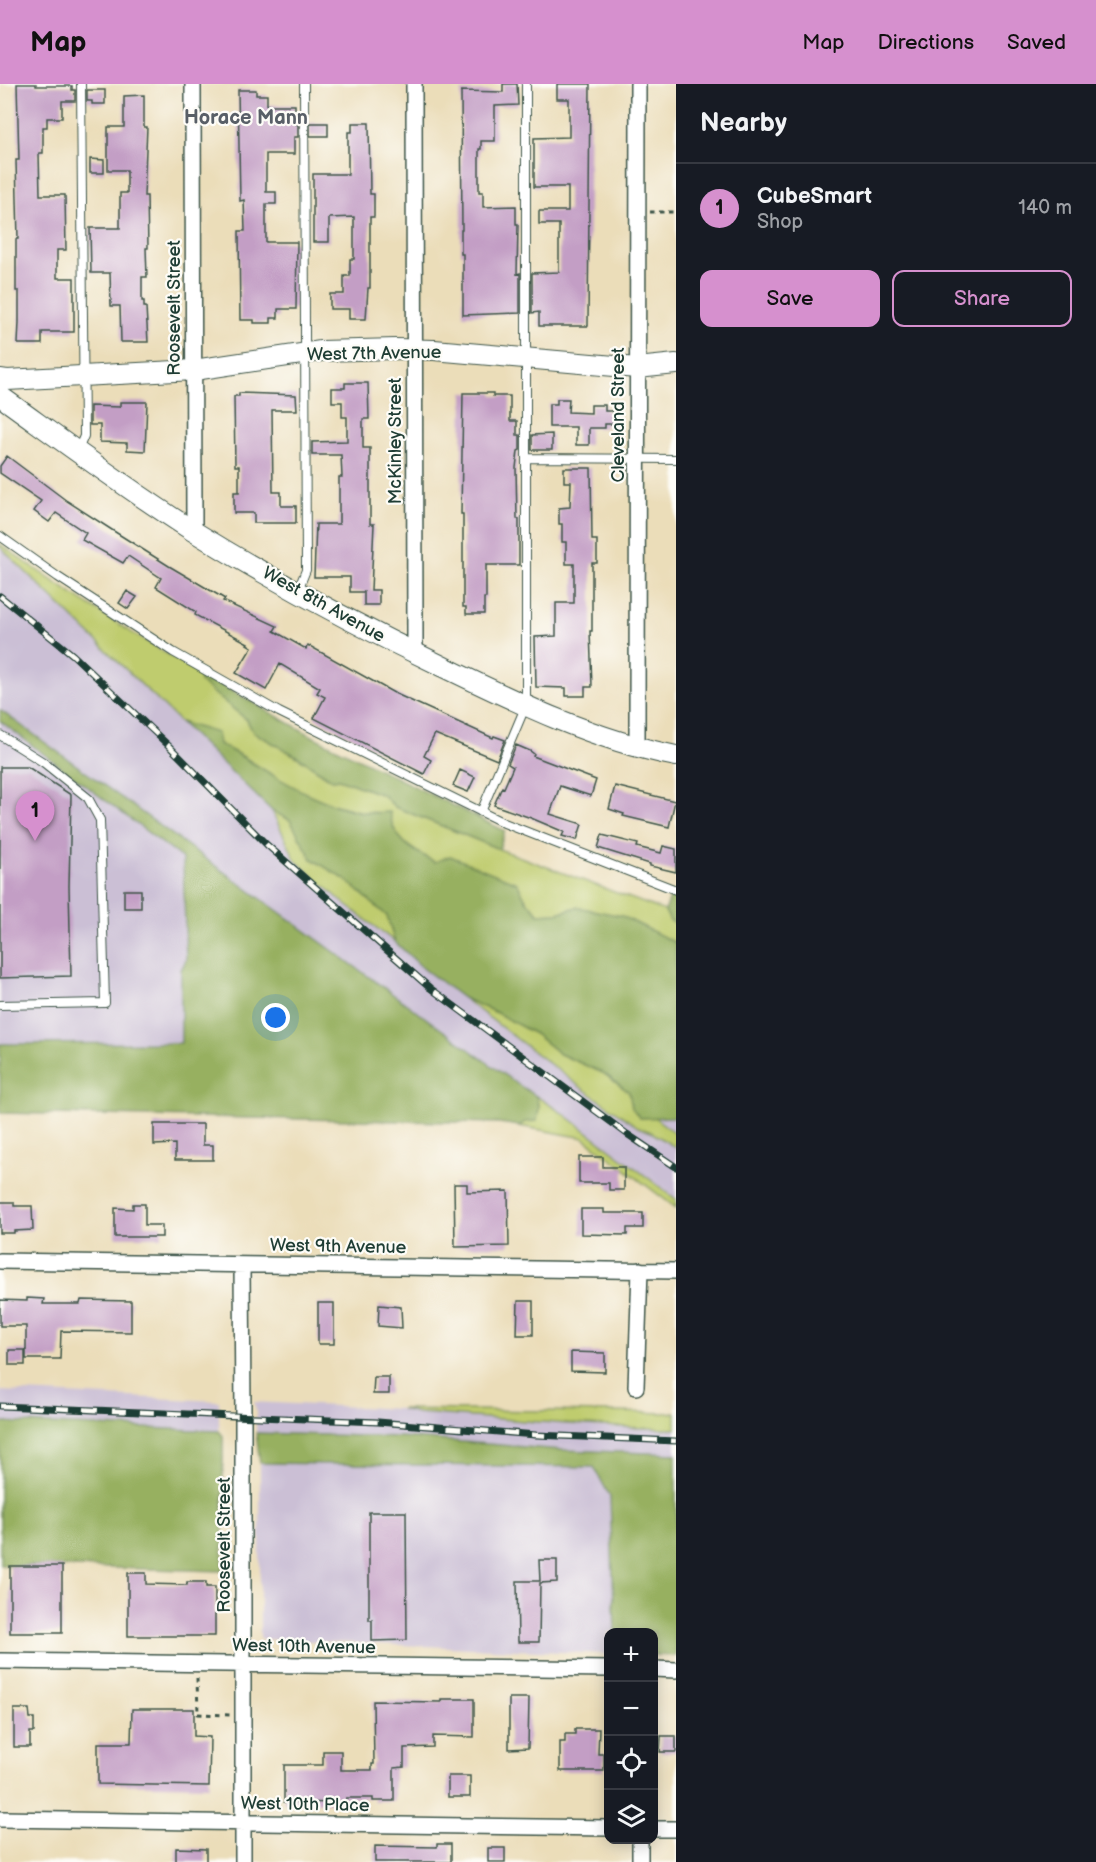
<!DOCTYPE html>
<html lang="en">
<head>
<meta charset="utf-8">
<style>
	:root { --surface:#171b24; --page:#20242c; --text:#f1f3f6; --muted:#9ea1a6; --line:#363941; --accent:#d690ce }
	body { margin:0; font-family:"Balsamiq Sans",sans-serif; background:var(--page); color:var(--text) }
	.controls { position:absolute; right:18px; bottom:18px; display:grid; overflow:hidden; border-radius:12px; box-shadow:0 3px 15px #0003 }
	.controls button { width:54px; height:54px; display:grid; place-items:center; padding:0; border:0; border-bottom:2px solid var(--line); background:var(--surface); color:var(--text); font:30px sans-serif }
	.you { position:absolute; left:276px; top:934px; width:21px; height:21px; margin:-15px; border:4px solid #fff; border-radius:50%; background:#1a73e8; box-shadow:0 0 0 9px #1a73e833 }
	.badge { display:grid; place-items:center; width:39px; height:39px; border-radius:50%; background:var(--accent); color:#111; font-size:20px; font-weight:700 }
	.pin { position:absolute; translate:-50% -50px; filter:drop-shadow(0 2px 3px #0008) }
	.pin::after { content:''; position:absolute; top:32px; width:21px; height:18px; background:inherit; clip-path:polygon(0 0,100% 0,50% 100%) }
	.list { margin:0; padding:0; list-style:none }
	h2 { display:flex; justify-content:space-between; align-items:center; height:78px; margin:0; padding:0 24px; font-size:26px }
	h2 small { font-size:20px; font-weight:400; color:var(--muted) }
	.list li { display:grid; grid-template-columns:39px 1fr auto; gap:18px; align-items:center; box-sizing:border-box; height:90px; padding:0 24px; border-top:2px solid var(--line) }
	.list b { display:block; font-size:22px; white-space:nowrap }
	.list p { margin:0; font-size:20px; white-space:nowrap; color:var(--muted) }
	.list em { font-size:20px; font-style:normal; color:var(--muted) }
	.actions { display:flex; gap:12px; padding:18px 24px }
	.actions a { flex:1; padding:14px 0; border:2px solid var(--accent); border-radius:12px; text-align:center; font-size:21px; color:var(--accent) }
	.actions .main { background:var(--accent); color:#111 }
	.icon { flex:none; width:33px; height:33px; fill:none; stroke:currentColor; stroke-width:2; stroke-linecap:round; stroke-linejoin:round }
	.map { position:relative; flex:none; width:676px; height:1778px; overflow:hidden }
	header { display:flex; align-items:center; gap:36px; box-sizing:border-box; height:84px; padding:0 30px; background:var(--accent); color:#111 }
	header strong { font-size:28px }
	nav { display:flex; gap:33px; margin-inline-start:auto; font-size:21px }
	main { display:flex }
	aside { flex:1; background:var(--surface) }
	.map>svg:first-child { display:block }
	.industrial { fill:#cbbfd5 }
	.green { fill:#bfcc6e; stroke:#6f8451; stroke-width:1.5 }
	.forest { fill:#97b061; stroke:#5b764a; stroke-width:1.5 }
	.building { fill:#c39ec5 }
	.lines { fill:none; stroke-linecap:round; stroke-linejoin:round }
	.service-casing { stroke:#3e5548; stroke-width:10 }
	.minor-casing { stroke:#3e5548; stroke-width:18 }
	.tertiary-casing { stroke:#3e5548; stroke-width:22 }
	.path { stroke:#3e5548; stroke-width:3; stroke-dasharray:4.5 4.5; stroke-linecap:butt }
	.service { stroke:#fff; stroke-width:8 }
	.minor { stroke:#fff; stroke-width:15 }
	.tertiary { stroke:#fff; stroke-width:20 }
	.rail-casing { stroke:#1f3d34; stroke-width:7 }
	.rail { stroke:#fdfcf7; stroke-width:4.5; stroke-dasharray:14; stroke-linecap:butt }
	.labels { text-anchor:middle; stroke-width:4.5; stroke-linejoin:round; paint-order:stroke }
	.street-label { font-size:18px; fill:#1f3d34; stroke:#fdfcf7 }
	.neighbourhood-label { font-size:20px; font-weight:bold; fill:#585f67; stroke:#fdfcf7 }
</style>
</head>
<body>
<header>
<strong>Map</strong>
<nav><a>Map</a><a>Directions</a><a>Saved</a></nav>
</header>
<main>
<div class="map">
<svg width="676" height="1778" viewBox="0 0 676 1778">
	<rect width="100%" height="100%" fill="#fdfcf7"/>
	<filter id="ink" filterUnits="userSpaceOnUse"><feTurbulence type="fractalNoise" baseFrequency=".0167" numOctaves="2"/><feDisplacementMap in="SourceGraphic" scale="12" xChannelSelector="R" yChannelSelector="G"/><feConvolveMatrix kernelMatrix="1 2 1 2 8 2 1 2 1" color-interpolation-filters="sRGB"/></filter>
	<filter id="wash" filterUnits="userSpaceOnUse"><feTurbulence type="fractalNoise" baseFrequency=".008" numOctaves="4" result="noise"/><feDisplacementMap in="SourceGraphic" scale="24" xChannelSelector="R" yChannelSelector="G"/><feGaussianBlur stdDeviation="1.35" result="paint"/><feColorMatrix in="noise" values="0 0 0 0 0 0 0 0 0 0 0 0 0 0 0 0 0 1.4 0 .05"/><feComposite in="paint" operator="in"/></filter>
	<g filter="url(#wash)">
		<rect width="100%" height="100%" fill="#ebddb9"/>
		<path class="industrial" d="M0,463L272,727L296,777L345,820L390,854L424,885L579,1002L638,1043L651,1048L676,1064V1115L564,1030L517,1000L0,626Z
			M0,637L183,775L186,876L181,886L182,959L0,960Z
			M654,1033H676V1050L668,1044Z
			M0,1307L219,1317V1347L0,1338Z
			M254,1318L401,1325L418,1329L538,1338L605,1343L676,1345V1370L562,1366L402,1353L256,1349V1326Z
			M260,1379L594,1383L610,1413L615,1548H608V1570L260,1555Z"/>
		<path class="green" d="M0,460C64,506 131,550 200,589V598L247,636L253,648L298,673L332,696L339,695L383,711L395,723L499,765L665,827L670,837L676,839V859L656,850L577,823L558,829L539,830L526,816L517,799L450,772L435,779C413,767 392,755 389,729L363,728L328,719L294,705L244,673L218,660L198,644L180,638L0,463Z
			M272,727L290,736L312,775L346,796L387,832L395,858L345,820L296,777Z
			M463,914L495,928L535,950L560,970L603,989L629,1008L640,1034L654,1033L676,1050V1064L651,1048L638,1043L579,1002Z
			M536,1012L564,1030L676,1115V1124L584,1054L519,1042L539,1024Z
			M401,1325L676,1329V1345C590,1343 504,1335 418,1329Z"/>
		<path class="forest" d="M200,589L314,653L505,747L499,765L395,723L383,711L339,695L333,696L298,673L253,648L247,636L200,598Z
			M0,626L517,1000L536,1012L539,1024L537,1037L525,1038L519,1042L499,1039L0,1029V960L181,959V886L186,876L183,775L0,637Z
			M180,638L217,649L219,660C266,685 308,718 362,728C370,730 381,728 390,728C391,754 413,767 435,778L450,772L517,799L526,816L539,830L558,829L577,823L622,832L676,859V1033L640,1034L632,1024L629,1008L603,989L560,970L535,950L495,928L463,914L424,885L395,858L387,832L346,796L312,775L290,736L272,727Z
			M672,809L676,811V839L670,837L665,827Z
			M0,1338L219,1347L223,1352V1487L0,1481Z
			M256,1349L402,1353L562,1366L676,1370V1572L654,1571V1548H615L610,1413L594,1383L260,1379Z"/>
		<g id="blocks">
			<path class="building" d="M17,0H36V2H72V6H75V17H62V34H47V43H43V69H39L40,111H65L66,166H57V194H74V248H42V260H18L19,238V207H16V155H18L16,76H19Z
				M503,0H517L518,21L495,22V57H481V65H479V108H483V123L516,122V140H518L517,190L520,189V229L463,231V170H461V146H462L461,7L503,8Z
				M557,0H590L588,242H539V228L532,229V189L559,188V140H539V127H568V103H534V54L569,53V15H557Z
				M87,6H105V20H92V17H87Z
				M238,6H256V11H267V21H295V40H298V53H294V70H266V108H276V120H266V158H297L296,225H278V234H271V239H254V236H240L239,147H245L244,116L240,117Z
				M144,11V43H147L144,112H147L148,164H146L147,193H142V217H144V223H146L148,258H121L120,222H111L110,189H91L90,144H120V109H127V86H108V43H124V12Z
				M310,39H328V52H310Z
				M352,39H369L370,110H374V133H370V204H368L366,235H349V225H330V210H344V192H350V175H354V133L329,134V158H313V90H348V48H352Z
				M90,75L104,76V89H90Z
				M345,299H368L369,335H363V364H370V440H374L371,506H379V521H364V508H350V493H314L316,440H339V393H342L341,371H312V358L347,357V333H342V318H332V304H345Z
				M239,309L296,311L297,326H272L273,408H281V422H296V439H254V429H234V408H239V382H235L234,312H239Z
				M463,309H493V312H510V337H517V351H520V366L518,367L516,384L517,435H519V481H486V514H484V530H466V523H463V430H461Z
				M557,315H569L568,328L591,329V321H605V327H613V340H605V344H589V361H576V343H549V320H557Z
				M120,318H147L145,367L127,366V359L100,358V341H90V322L120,323Z
				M552,350V366H532V351Z
				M7,372L67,417L112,446L169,482L225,515L223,517L277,542L274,547L306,565L308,561L394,609L493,654L494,652L505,656L497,676L435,650L424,672L431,676L424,690L314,634L325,613L317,609L320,604L280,580L266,606L236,589L252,563L247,560L248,559L195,531L196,528L156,503L161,494L128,472L123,479L82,456L86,449L56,429L49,438L34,427L41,417L0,389V382Z
				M564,384H591L592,456H597V479H592V547H590L592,603H585V612H566V604L536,603L535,553L556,552V519H574V480H566V458H562V440H559V424L570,423L571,398H564Z
				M127,507L137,513L128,525L119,519Z
				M516,661L530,667L534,670L533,672L596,696L591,712L560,702L550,730L582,740L577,756L562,752L564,748L531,734L494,721L502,703L504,704L513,683L508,680Z
				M0,683H28L71,711L69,802L71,892L0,894Z
				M460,686L475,693L468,708L453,702Z
				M615,702L675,717L669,743L623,732L624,730L609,725Z
				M602,751L638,760L637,763L661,769L663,762L676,765V788L650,782V780L598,764Z
				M124,806H141V824H124Z
				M154,1040H203V1061H213V1076H175V1060L154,1061Z
				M579,1073H603V1083H624V1106H609V1099H579Z
				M454,1100H467V1108L508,1107L509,1162L455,1163Z
				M0,1118H14V1122H32L33,1146L14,1147V1149H0Z
				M133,1120H145V1141H162V1153H115V1124L133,1125Z
				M581,1125H604V1129H643V1144H627V1151L581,1150Z
				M27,1214L44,1215L43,1220H80L81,1216L131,1217V1248L61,1247L60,1275H26V1242H0V1216L27,1217Z
				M518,1217H533V1251H517Z
				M318,1219H334V1260H318Z
				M379,1221L401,1223L402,1244L378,1242Z
				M9,1266H25V1281H9Z
				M571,1268L605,1269V1288L571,1287Z
				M374,1293H389V1310H373Z
				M369,1428H406L407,1556L372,1557V1536H369Z
				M539,1476H557V1498L540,1499L539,1558H518L517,1497H540Z
				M10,1482H62V1549H10Z
				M128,1489H146V1500L187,1501V1498H206V1503H215V1552H128Z
				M509,1614H529L528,1664L509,1665Z
				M441,1615H474V1653L433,1652V1663L404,1664V1683L394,1684V1717H373V1714H346V1719L284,1718V1681H323V1667H341V1686H372V1680H374L373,1617L441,1618Z
				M14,1625H29L30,1634H34V1648H30V1663H14Z
				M132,1625H194V1652L210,1653L209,1702L98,1700V1659H131Z
				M575,1645H599L598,1670H604V1687H560V1658H565V1650H575Z
				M661,1652H676V1668H660Z
				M448,1692H470V1713H448Z
				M437,1760H451V1778H375V1762L437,1763Z
				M176,1764L206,1765V1778H176Z
				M488,1764H505V1778H488Z"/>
		</g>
	</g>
	<g filter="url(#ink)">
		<use href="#blocks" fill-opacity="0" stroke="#3e5548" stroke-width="1.5"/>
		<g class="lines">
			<g class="service-casing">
				<path id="service" d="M78,366L84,352L81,0
					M527,374L676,375
					M0,452L58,493L173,568L279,628L504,739L676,806
					M298,506L306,486L304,0
					M0,651L43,678L88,714L100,736L105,919L0,921
					M481,728L526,621V0"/>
			</g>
			<g class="minor-casing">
				<path id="minor" d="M193,0L194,447
					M414,0L415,570
					M637,663L638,0
					M0,1177L676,1187
					M242,1181L243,1332V1778
					M636,1303L640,1186
					M0,1577L608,1585
					M654,1585L676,1586
					M0,1735L608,1744
					M654,1745H676
					M640,1756V1778"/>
			</g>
			<g class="tertiary-casing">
				<path id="tertiary" d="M0,295L7,296L194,286L321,267L396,265L434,266L637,284L676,280
					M0,312C64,358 127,405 193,447C274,497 358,542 444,583C518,619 594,656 676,672"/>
			</g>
			<path class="path" d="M650,128H676
				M197,1594L198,1630L230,1631"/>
			<use href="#service" class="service"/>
			<use href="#minor" class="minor"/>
			<use href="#tertiary" class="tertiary"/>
			<g class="rail-casing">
				<path id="rail" d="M0,512L73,571L168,661L267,761L430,904L627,1050L676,1083
					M0,1322L378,1338L536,1351L676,1357"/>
			</g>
			<use href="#rail" class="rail"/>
		</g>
	</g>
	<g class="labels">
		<g class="street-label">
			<text transform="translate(174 224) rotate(-90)" y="6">Roosevelt Street</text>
			<text transform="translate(374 269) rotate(-1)" y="6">West 7th Avenue</text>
			<text transform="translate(618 331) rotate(-90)" y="6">Cleveland Street</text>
			<text transform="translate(395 357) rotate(-90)" y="6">McKinley Street</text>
			<text transform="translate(324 520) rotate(29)" y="6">West 8th Avenue</text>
			<text transform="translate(338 1162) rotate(1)" y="6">West 9th Avenue</text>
			<text transform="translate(224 1461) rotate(-90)" y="6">Roosevelt Street</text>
			<text transform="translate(304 1562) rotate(1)" y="6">West 10th Avenue</text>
			<text transform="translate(305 1720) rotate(1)" y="6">West 10th Place</text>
		</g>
		<g class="neighbourhood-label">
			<text x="246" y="40">Horace Mann</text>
		</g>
	</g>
</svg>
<div class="controls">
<button>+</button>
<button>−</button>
<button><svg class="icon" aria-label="locate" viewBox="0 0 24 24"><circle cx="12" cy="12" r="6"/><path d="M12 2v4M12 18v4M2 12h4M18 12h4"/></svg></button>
<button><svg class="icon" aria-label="layers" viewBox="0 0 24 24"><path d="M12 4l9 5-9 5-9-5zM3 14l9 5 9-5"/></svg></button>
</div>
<div class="you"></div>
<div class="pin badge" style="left:35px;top:757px">1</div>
</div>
<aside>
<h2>Nearby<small></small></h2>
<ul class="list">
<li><span class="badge">1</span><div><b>CubeSmart</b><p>Shop</p></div><em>140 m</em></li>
</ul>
<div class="actions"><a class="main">Save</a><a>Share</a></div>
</aside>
</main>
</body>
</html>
